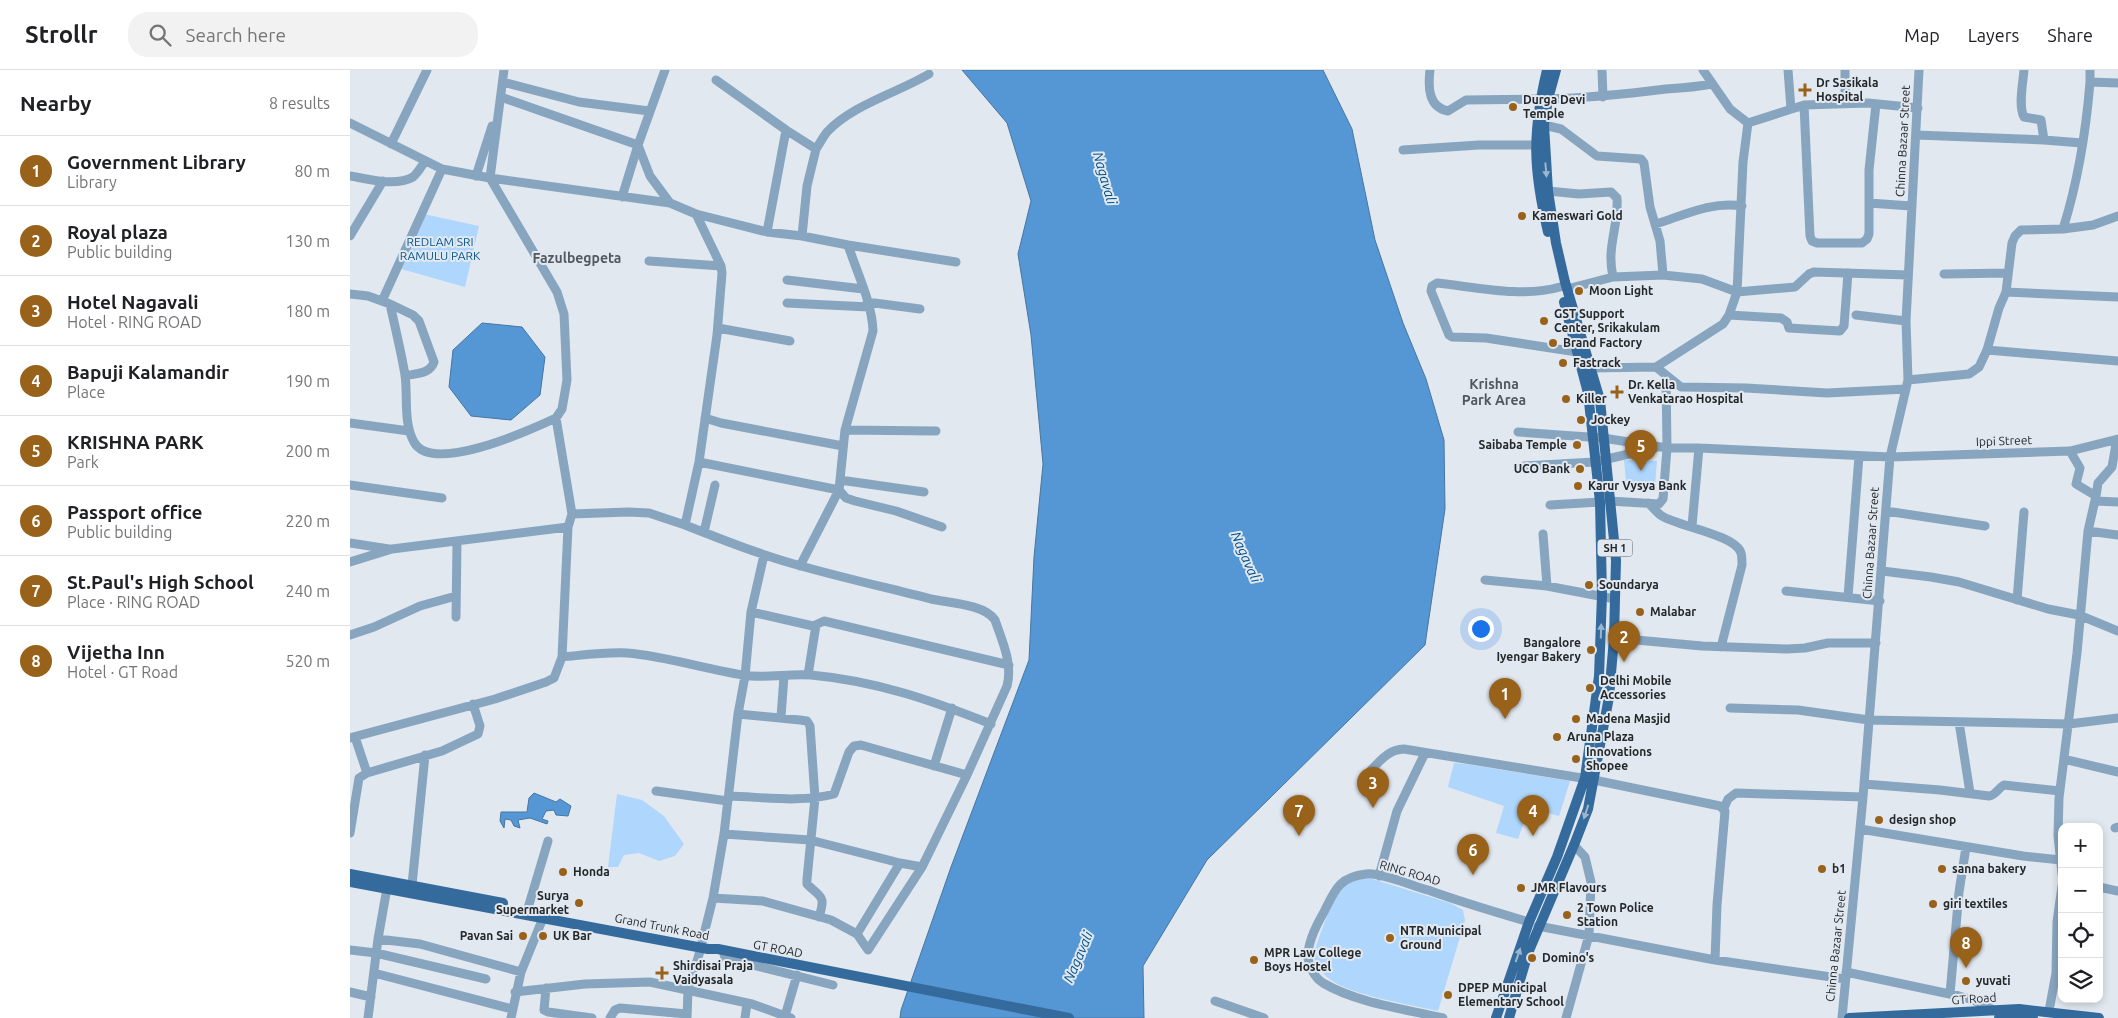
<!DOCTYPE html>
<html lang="en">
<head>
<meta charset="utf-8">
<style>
	:root { --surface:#fff; --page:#f2f2f2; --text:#202124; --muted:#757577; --line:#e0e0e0; --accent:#99621b }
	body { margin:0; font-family:Ubuntu,sans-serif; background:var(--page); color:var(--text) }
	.controls { position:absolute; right:15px; bottom:15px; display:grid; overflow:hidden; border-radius:10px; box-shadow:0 2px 8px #0003 }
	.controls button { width:45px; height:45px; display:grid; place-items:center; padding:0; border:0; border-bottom:1px solid var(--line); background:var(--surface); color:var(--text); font:25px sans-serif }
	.you { position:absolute; left:1130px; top:558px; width:18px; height:18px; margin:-12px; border:4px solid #fff; border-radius:50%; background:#1a73e8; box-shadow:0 0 0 8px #1a73e833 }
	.badge { display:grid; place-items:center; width:32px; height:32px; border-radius:50%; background:var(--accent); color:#fff; font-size:16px; font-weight:700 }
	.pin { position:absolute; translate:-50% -41px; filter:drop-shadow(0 1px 2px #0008) }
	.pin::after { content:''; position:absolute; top:26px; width:18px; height:15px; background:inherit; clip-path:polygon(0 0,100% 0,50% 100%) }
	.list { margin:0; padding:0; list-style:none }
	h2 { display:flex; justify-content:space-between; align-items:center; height:65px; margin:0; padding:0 20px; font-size:21px }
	h2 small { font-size:16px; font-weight:400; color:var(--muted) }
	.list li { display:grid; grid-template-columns:32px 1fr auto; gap:15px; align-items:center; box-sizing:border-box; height:70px; padding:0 20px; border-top:1px solid var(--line) }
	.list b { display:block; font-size:19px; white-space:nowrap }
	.list p { margin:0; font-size:16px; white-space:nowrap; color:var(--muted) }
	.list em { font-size:16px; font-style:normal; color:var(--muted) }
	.icon { flex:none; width:28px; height:28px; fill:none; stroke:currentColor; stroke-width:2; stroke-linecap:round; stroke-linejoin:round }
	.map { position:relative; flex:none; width:1768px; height:948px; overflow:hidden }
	header { display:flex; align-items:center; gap:30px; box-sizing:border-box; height:70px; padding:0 25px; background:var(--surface); border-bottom:1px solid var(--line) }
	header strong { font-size:24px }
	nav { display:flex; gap:28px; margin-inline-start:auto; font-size:18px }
	.search { width:350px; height:45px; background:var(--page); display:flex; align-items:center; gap:12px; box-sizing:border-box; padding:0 18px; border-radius:20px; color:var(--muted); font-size:19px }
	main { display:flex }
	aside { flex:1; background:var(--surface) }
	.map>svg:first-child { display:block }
	.green { fill:#afd6fc }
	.water { fill:#5597d4; stroke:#4776a1 }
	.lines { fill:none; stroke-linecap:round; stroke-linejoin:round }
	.minor { stroke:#88a5c0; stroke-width:9 }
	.major { stroke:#356b9c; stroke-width:10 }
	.oneway { fill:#9cb6ce }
	.poi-dot { fill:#99621b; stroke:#e1e8f0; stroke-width:2 }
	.labels { text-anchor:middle; stroke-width:4; stroke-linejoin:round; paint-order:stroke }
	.shield { fill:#e1e8f0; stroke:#5d6266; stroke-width:1 }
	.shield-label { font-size:11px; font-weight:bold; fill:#25282b }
	.poi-label { font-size:12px; font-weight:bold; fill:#25282b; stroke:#e1e8f0; text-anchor:start }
	.street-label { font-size:12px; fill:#25282b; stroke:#e1e8f0 }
	.park-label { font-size:12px; fill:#07558e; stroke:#e1e8f0 }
	.water-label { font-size:14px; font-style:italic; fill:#00518a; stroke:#e1e8f0 }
	.neighbourhood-label { font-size:14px; font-weight:bold; fill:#52585f; stroke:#e1e8f0 }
</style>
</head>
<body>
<header>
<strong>Strollr</strong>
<div class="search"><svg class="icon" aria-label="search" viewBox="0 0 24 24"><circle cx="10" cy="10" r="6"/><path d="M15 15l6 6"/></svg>Search here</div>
<nav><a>Map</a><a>Layers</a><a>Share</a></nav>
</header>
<main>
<aside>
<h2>Nearby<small>8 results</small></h2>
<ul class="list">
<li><span class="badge">1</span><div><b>Government Library</b><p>Library</p></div><em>80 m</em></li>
<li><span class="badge">2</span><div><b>Royal plaza</b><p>Public building</p></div><em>130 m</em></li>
<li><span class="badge">3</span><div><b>Hotel Nagavali</b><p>Hotel · RING ROAD</p></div><em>180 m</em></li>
<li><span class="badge">4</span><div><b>Bapuji Kalamandir</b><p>Place</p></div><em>190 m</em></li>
<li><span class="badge">5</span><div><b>KRISHNA PARK</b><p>Park</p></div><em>200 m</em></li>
<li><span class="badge">6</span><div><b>Passport office</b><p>Public building</p></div><em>220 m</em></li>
<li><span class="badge">7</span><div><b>St.Paul's High School</b><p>Place · RING ROAD</p></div><em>240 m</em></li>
<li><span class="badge">8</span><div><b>Vijetha Inn</b><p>Hotel · GT Road</p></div><em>520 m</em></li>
</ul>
</aside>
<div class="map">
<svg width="1768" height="948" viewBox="0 0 1768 948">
	<rect width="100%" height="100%" fill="#e1e8f0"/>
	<path class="green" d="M69,143L129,156L115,217L44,197Z
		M1274,390L1307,391L1305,415L1276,411Z
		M1104,693L1116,694L1220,711L1209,746L1179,738L1168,769L1146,763L1154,736L1098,717Z
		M267,724L292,730L314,746L334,774L325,786L309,791L289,783L274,785L268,797H258Z
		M1016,807L1100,833L1113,840L1115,850L1088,941C1062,935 1001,925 981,910C971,903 967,896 963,886C969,867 984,821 1000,810C1004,808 1011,808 1016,807Z"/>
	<path class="water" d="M612,0H973L1002,59L1025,170L1053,253L1076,309L1094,370L1095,439L1075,575L857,790L793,896L794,948H550L551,940L601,797L679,590L684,487L693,394L681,265L668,184L681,131L657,53Z
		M132,253L172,257L195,287L190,325L161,350L121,346L99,317L103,280Z
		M184,723L206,732L210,729L221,736L218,746L206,745L204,740L196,741L192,749L198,751L197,754L180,748L168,750L170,758L164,756L161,750L155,749L154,758L150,751L151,742H177L179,728Z"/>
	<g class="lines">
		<path class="minor" d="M315,0L288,75L300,106L320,133
			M1080,0C1078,17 1078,37 1098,41L1116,30L1190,29
			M1252,0L1253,27
			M1353,0L1380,39L1398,53L1454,35L1518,33L1568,38
			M1438,0L1441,39
			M1674,0C1673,13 1668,36 1674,47L1691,50L1694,70L1732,73
			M1740,0V12L1768,13
			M366,10L436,60L417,162
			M153,12L229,32L299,41
			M151,27L288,75L272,127
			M1198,29C1237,28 1276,24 1316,19C1332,18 1346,17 1362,14
			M1495,33V0
			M1454,35L1460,166L1462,171L1467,173H1512L1517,169L1519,164V100L1526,34
			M0,53L92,99L140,108L320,133L346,144L371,196L372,203L367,265L349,392L335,455L299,443L278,442L222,444L218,457L42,479L0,492
			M1194,55L1211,59L1247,86L1291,89L1294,93L1300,137L1310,171L1313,205L1263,207L1217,219
			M436,60L466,79C470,73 473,67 477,62C502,35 547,23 579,4
			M1566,65L1694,70
			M41,74L77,0
			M1053,80L1129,75H1185
			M0,106C19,109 45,117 63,107C68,103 71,97 75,91
			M126,106L142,56
			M1198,121L1229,124L1261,122L1267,128C1269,156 1256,177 1263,207
			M1519,133L1561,136
			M346,144L417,162L452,166L498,175L606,192
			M1306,154C1334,145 1362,131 1392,136
			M1713,159C1728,111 1736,62 1740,12
			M0,166L33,111
			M452,166L457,116L466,79
			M299,191L371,196
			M1594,204L1658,203
			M1313,205L1352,209L1387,222L1445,217L1459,204L1464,202L1558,205
			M437,210L513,219
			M1210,217C1172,228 1126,217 1087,213L1082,216L1081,221L1099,265L1102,267L1136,268L1227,282
			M1656,222L1662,173L1665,166L1671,160L1713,159L1743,155L1768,146
			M0,224L18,226L40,234C45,257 51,281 55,305C58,325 53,353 64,372C82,405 180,360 206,348L212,339L217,310L214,244L207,222L140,108L154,0
			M32,231L92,99
			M517,232L570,239
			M437,233L519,237
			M40,234L63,245L69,251L84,292C80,304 67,303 55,306
			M1379,245L1431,248L1437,252L1439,258L1490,261L1494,256L1498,203
			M1506,245L1556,251
			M368,258L440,271
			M1637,280L1649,238L1656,222L1768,227
			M1306,297L1331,317L1396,318L1477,323L1556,319
			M1241,298L1306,297L1373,254L1379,245L1387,222L1393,92L1398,53
			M1558,310L1619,304L1629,297L1637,280L1768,291
			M206,348L222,444
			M355,348L371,353L493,376
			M0,353L59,361
			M495,360L586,361
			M1168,362L1253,368L1317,378H1349L1540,387L1720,381L1768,369
			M349,392L489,420L496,428L505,431L546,441L592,457
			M1174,396L1244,392L1305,378
			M490,410L574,422
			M0,415L92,428
			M1746,426L1748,413L1762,397L1766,374
			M1259,431L1309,434L1313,429L1317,378L1316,307
			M1745,431L1768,432
			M1298,433C1303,437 1307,443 1312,446C1327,456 1386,465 1391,483C1392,486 1392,491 1392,495L1371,577
			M1200,435L1250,432
			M1536,441L1635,456
			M335,455C373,470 411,485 451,496C494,508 538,518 581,529C599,533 634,534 645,550C652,571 663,593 657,616L617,705L572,797
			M1342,456L1349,378
			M1738,461L1768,465
			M354,462L365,415
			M1193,464L1197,516
			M0,473L39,479
			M450,496L489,420L495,360L523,261C522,232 507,203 498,175
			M1532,501L1581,507L1609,512L1698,539L1729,545L1768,561
			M1135,510L1197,516L1265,529
			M1436,521L1530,531
			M1498,527L1509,386
			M1667,530L1674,442
			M401,542L463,556L474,551L659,595
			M106,547L107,472
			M0,565L24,557L70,536L106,526
			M1264,568L1352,576L1437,579L1455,578L1478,573H1526
			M212,587C234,585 255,582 277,583C315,586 355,599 393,605C415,609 439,603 461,605C526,611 581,630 641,654
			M458,605L466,555
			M1380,638L1448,640L1519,650L1719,654L1768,648
			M388,644L450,650L457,651L460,656L465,728L457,809V814C471,828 476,825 469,847
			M431,647L434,606
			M1609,652L1620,723
			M5,667L17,703
			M0,668L145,629L196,612L204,608L212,587L218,457
			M1714,689L1768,702
			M584,696L602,638
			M1021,700C1032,689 1038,680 1054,679L1244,710L1370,736L1375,741L1367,835L1365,890
			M1514,714L1590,720L1639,726C1646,725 1648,718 1654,715L1710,721
			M306,721L378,731
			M379,726C414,727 450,733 484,724L499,682L504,676L511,675L617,705
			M1374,738L1378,729L1386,723L1513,727
			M1765,758L1768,757
			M1510,759L1673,786L1711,790
			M0,763L9,708L17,703L92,681L128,664L130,656L123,634
			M1712,804L1708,765L1709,728L1727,583L1738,461L1746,426L1726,414L1730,398L1720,381
			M1029,806L1047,741L1075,683
			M62,815L75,685
			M1749,817L1768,821
			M363,828L413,831L481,850L507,864L518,880L572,797L550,793L460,770L374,764
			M178,838L198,771
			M1188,856L1365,890L1495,909
			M507,864L550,793
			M28,869L70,874L171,902
			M352,872L363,828L374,764L388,644L395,606L401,542L414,485
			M0,880L26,883L136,909
			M373,880L375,888L483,915
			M1496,902L1609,926L1623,930L1644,940
			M24,903L162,939
			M196,918L194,940L198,942L242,948
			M0,922L21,927
			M165,922L235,914L300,912L402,934L441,948
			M1600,924L1609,822L1616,777
			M865,931L914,948
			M1699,941L1706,903L1707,852L1712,816
			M435,946L447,905
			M18,948L28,869L37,818
			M161,948L171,902L193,848
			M260,948L265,940L270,938L337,944
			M337,948L338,920L351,878
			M395,948L397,933
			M1093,948C1055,939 1007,933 973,913C965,908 959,897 958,888C957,873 967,854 974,842C985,820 989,807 1016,804C1030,802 1063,816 1078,820C1111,832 1145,842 1179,852
			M1216,948L1239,865L1241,812L1235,787L1224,775
			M1492,948L1513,727L1540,387L1558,310L1556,251L1569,0"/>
		<path class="major" d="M1197,0C1182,63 1183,99 1198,162
			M0,804L153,833
			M0,812L358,879H368L719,948
			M1146,948L1179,852L1207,787L1235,708L1249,606L1252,525L1250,432L1238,323L1214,232
			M1159,948L1178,883L1224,775L1238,739L1259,627L1264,568L1266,490L1250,330L1215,212L1206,173L1198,121L1194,55L1198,29L1206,0
			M1499,948L1669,939L1749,948
			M1649,948H1683"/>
	</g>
	<defs><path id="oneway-solid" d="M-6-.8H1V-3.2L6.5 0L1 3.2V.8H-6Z" transform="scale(1.25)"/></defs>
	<g class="oneway">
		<use href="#oneway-solid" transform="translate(1196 100) rotate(85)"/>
		<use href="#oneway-solid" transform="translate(1251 561) rotate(-88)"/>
		<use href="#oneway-solid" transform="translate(1236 742) rotate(108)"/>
		<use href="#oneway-solid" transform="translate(1168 885) rotate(-71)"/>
	</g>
	<g class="poi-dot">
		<path d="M1452.5 12.5h5v5h5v5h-5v5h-5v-5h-5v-5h5z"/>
		<circle cx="1163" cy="37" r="5"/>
		<circle cx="1172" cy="146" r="5"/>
		<circle cx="1229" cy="221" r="5"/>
		<circle cx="1194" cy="251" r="5"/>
		<circle cx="1203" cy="273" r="5"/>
		<circle cx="1213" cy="293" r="5"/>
		<path d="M1264.5 314.5h5v5h5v5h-5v5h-5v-5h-5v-5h5z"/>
		<circle cx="1216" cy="329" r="5"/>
		<circle cx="1231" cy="350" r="5"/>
		<circle cx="1227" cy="375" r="5"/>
		<circle cx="1230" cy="399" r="5"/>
		<circle cx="1228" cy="416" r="5"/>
		<circle cx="1239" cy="515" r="5"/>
		<circle cx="1290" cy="542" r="5"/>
		<circle cx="1241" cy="580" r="5"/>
		<circle cx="1240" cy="618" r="5"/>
		<circle cx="1226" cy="649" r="5"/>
		<circle cx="1207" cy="667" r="5"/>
		<circle cx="1226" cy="689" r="5"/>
		<circle cx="1529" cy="750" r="5"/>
		<circle cx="1472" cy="799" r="5"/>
		<circle cx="1592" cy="799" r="5"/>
		<circle cx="213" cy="802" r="5"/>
		<circle cx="1171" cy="818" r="5"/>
		<circle cx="229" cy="833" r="5"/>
		<circle cx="1583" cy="834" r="5"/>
		<circle cx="1217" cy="845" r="5"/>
		<circle cx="173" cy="866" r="5"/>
		<circle cx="193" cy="866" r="5"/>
		<circle cx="1040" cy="868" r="5"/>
		<circle cx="1182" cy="888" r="5"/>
		<circle cx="904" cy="890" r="5"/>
		<path d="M309.5 895.5h5v5h5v5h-5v5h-5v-5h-5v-5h5z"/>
		<circle cx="1616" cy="911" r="5"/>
		<circle cx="1098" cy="925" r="5"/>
	</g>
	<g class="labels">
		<rect class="shield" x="1247.5" y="469.5" width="35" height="17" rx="4"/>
		<g class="shield-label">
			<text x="1265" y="482">SH 1</text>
		</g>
		<g class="poi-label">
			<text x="1466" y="17">Dr Sasikala<tspan x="1466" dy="14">Hospital</tspan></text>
			<text x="1173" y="34">Durga Devi<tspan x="1173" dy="14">Temple</tspan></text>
			<text x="1182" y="150">Kameswari Gold</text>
			<text x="1239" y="225">Moon Light</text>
			<text x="1204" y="248">GST Support<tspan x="1204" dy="14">Center, Srikakulam</tspan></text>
			<text x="1213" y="277">Brand Factory</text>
			<text x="1223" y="297">Fastrack</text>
			<text x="1278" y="319">Dr. Kella<tspan x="1278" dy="14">Venkatarao Hospital</tspan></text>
			<text x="1226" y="333">Killer</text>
			<text x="1241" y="354">Jockey</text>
			<text x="1217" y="379" text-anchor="end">Saibaba Temple</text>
			<text x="1220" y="403" text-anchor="end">UCO Bank</text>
			<text x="1238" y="420">Karur Vysya Bank</text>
			<text x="1249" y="519">Soundarya</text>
			<text x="1300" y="546">Malabar</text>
			<text x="1231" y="577" text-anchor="end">Bangalore<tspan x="1231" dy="14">Iyengar Bakery</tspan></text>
			<text x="1250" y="615">Delhi Mobile<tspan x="1250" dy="14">Accessories</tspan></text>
			<text x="1236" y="653">Madena Masjid</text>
			<text x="1217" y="671">Aruna Plaza</text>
			<text x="1236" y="686">Innovations<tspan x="1236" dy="14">Shopee</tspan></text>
			<text x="1539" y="754">design shop</text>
			<text x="1482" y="803">b1</text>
			<text x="1602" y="803">sanna bakery</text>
			<text x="223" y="806">Honda</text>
			<text x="1181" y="822">JMR Flavours</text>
			<text x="219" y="830" text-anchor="end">Surya<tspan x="219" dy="14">Supermarket</tspan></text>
			<text x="1593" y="838">giri textiles</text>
			<text x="1227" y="842">2 Town Police<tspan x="1227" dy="14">Station</tspan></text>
			<text x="1050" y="865">NTR Municipal<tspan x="1050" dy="14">Ground</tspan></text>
			<text x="163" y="870" text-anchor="end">Pavan Sai</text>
			<text x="203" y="870">UK Bar</text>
			<text x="914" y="887">MPR Law College<tspan x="914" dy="14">Boys Hostel</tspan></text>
			<text x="1192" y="892">Domino's</text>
			<text x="323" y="900">Shirdisai Praja<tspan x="323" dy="14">Vaidyasala</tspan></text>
			<text x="1626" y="915">yuvati</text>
			<text x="1108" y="922">DPEP Municipal<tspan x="1108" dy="14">Elementary School</tspan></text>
		</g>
		<g class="street-label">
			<text transform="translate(1553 71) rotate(-87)" y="4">Chinna Bazaar Street</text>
			<text transform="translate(1654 371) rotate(-2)" y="4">Ippi Street</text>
			<text transform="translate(1521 473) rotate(-86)" y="4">Chinna Bazaar Street</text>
			<text transform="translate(1060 803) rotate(16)" y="4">RING ROAD</text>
			<text transform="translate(312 857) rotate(11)" y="4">Grand Trunk Road</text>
			<text transform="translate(1486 876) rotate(-84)" y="4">Chinna Bazaar Street</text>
			<text transform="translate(428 879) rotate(11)" y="4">GT ROAD</text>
			<text transform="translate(1624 929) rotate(-4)" y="4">GT Road</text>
		</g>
		<g class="park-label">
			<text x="90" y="176">REDLAM SRI<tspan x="90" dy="14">RAMULU PARK</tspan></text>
		</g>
		<g class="water-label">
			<text transform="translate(755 108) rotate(74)" y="5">Nagavali</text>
			<text transform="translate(896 487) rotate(66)" y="5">Nagavali</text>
			<text transform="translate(728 887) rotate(-67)" y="5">Nagavali</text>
		</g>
		<g class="neighbourhood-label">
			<text x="227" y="193">Fazulbegpeta</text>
			<text x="1144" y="319">Krishna<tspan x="1144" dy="16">Park Area</tspan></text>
		</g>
	</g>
</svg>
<div class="controls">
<button>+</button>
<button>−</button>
<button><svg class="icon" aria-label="locate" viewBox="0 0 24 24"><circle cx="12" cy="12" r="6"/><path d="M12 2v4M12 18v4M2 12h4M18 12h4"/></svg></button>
<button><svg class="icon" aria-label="layers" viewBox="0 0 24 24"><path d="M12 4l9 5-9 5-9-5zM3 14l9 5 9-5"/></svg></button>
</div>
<div class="you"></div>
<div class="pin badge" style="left:1155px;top:649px">1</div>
<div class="pin badge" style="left:1274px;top:592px">2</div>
<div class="pin badge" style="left:1023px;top:738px">3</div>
<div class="pin badge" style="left:1183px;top:766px">4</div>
<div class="pin badge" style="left:1291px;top:401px">5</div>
<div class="pin badge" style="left:1123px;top:805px">6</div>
<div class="pin badge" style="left:949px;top:766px">7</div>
<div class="pin badge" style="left:1616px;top:898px">8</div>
</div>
</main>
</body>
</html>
